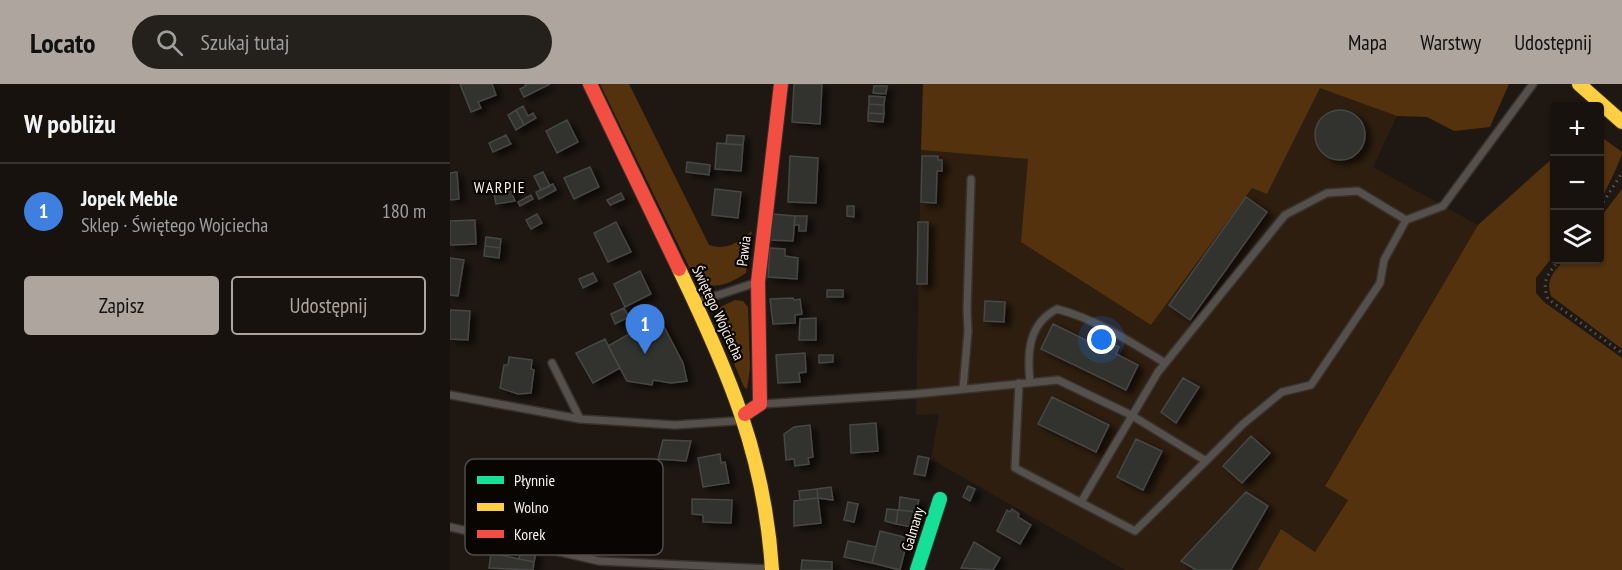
<!DOCTYPE html>
<html lang="pl">
<head>
<meta charset="utf-8">
<style>
	:root { --surface:#17120e; --page:#24201c; --text:#f1f3f6; --muted:#9e9e9e; --line:#36322e; --accent:#ada59e }
	body { margin:0; font-family:"PT Sans Narrow",sans-serif; background:var(--page); color:var(--text) }
	.controls { position:absolute; right:18px; top:18px; display:grid; overflow:hidden; border-radius:6px; box-shadow:0 2px 4px #0004 }
	.controls button { width:54px; height:54px; display:grid; place-items:center; padding:0; border:0; border-bottom:2px solid var(--line); background:var(--surface); color:var(--text); font:30px sans-serif }
	.you { position:absolute; left:652px; top:256px; width:21px; height:21px; margin:-15px; border:4px solid #fff; border-radius:50%; background:#1a73e8; box-shadow:0 0 0 9px #1a73e833 }
	.badge { display:grid; place-items:center; width:39px; height:39px; border-radius:50%; background:var(--accent); color:#fff; font-size:20px; font-weight:700 }
	.pin { position:absolute; translate:-50% -50px; filter:drop-shadow(0 2px 3px #0008) }
	.pin::after { content:''; position:absolute; top:32px; width:21px; height:18px; background:inherit; clip-path:polygon(0 0,100% 0,50% 100%) }
	.list { margin:0; padding:0; list-style:none }
	h2 { display:flex; justify-content:space-between; align-items:center; height:78px; margin:0; padding:0 24px; font-size:26px }
	h2 small { font-size:20px; font-weight:400; color:var(--muted) }
	.list li { display:grid; grid-template-columns:39px 1fr auto; gap:18px; align-items:center; box-sizing:border-box; height:96px; padding:0 24px; border-top:2px solid var(--line) }
	.list b { display:block; font-size:22px; white-space:nowrap }
	.list p { margin:0; font-size:20px; white-space:nowrap; color:var(--muted) }
	.list em { font-size:20px; font-style:normal; color:var(--muted) }
	.actions { display:flex; gap:12px; padding:18px 24px }
	.actions a { flex:1; padding:14px 0; border:2px solid var(--accent); border-radius:6px; text-align:center; font-size:21px; color:var(--accent) }
	.actions .main { background:var(--accent); color:#111 }
	.icon { flex:none; width:33px; height:33px; fill:none; stroke:currentColor; stroke-width:2; stroke-linecap:round; stroke-linejoin:round }
	.map { position:relative; flex:none; width:1172px; height:486px; overflow:hidden }
	header { display:flex; align-items:center; gap:36px; box-sizing:border-box; height:84px; padding:0 30px; background:var(--accent); color:#111 }
	header strong { font-size:28px }
	nav { display:flex; gap:33px; margin-inline-start:auto; font-size:21px }
	.search { width:420px; height:54px; background:var(--page); display:flex; align-items:center; gap:15px; box-sizing:border-box; padding:0 21px; border-radius:33px; color:var(--muted); font-size:22px }
	main { display:flex }
	aside { flex:1; background:var(--surface) }
	.map>svg:first-child { display:block }
	.built { fill:#2e1e0f }
	.green { fill:#54320e }
	.building { fill:#32322f; stroke:#464744; stroke-width:1.5; filter:url(#shadow) }
	.lines { fill:none; stroke-linecap:round; stroke-linejoin:round }
	.lane-casing { stroke:#38322e; stroke-width:10 }
	.fast-casing { stroke:#38322e; stroke-width:16 }
	.slow-casing { stroke:#38322e; stroke-width:16 }
	.jam-casing { stroke:#38322e; stroke-width:16 }
	.path { stroke:#5a5450; stroke-width:3; stroke-dasharray:1.5 4.5; stroke-linecap:butt }
	.lane { stroke:#55504c; stroke-width:7 }
	.fast { stroke:#16e098; stroke-width:14 }
	.slow { stroke:#ffcf43; stroke-width:14 }
	.jam { stroke:#f24e42; stroke-width:14 }
	.labels { text-anchor:middle; stroke-width:4.5; stroke-linejoin:round; paint-order:stroke }
	.street-label { font-size:15px; fill:#faf1ea; stroke:#090503 }
	.neighbourhood-label { font-size:16px; letter-spacing:1.5px; fill:#faf1ea; stroke:#090503 }
	.key { fill:#090503; stroke:#514c48; stroke-width:1.5 }
	.key-label { font-size:16px; fill:#faf1ea }
</style>
</head>
<body>
<header>
<strong>Locato</strong>
<div class="search"><svg class="icon" aria-label="search" viewBox="0 0 24 24"><circle cx="10" cy="10" r="6"/><path d="M15 15l6 6"/></svg>Szukaj tutaj</div>
<nav><a>Mapa</a><a>Warstwy</a><a>Udostępnij</a></nav>
</header>
<main>
<aside>
<h2>W pobliżu<small></small></h2>
<ul class="list">
<li><span class="badge" style="background:#3f7fe0">1</span><div><b>Jopek Meble</b><p>Sklep · Świętego Wojciecha</p></div><em>180 m</em></li>
</ul>
<div class="actions"><a class="main">Zapisz</a><a>Udostępnij</a></div>
</aside>
<div class="map">
<svg width="1172" height="486" viewBox="0 0 1172 486">
	<defs>
		<filter id="shadow"><feDropShadow dx="6" dy="4" stdDeviation="3" flood-color="#0009"/></filter>
	</defs>
	<rect width="100%" height="100%" fill="#1f1812"/>
	<path class="built" d="M870,3L947,32L923,83L1028,141L875,401L898,415L865,468L831,445L808,486H675L481,375L489,330L466,331L471,66L578,75L701,241L802,104L817,109Z"/>
	<path class="green" d="M150,0H179L259,161C277,167 288,158 302,147L296,189C277,201 261,209 243,191Z
		M473,0H1059L1040,43L1004,47L977,33L947,32L870,4L817,110L802,104L701,241L571,158L578,75L471,66Z
		M1150,52L1172,68C1172,75 1154,109 1150,118Z
		M1104,73V171L1086,194V209L1094,218L1172,274V486H808L831,445L865,468L898,416L875,402L1028,141Z
		M1172,105V265L1101,212C1095,196 1104,188 1114,176H1150V134Z
		M285,216L293,217L298,223L300,284L297,305L294,303L265,235L266,225Z"/>
	<path class="building" d="M10,0H42L46,11L28,18L31,24L21,28Z
		M75,0H100L74,13L70,5L76,2Z
		M344,0H372L370,40L342,38Z
		M424,2H437L436,10L423,9Z
		M419,12L435,13L434,21L419,20Z
		M419,20L434,21V30L418,29Z
		M73,22L78,32L83,29L86,34L74,41L66,26Z
		M865 51a25 25 0 1 1 50 0a25 25 0 1 1-50 0Z
		M66,26L74,41L66,46L58,31Z
		M418,29L434,30L433,38L418,37Z
		M117,36L128,58L107,69L96,47Z
		M56,51L61,60L43,68L39,59Z
		M277,51L294,52L293,61L276,60Z
		M267,59L293,61L291,87L265,85Z
		M340,72L368,74L366,119L338,118Z
		M472,72H488V76H492V87H487L486,119L471,118Z
		M237,78L260,81L259,91L236,88Z
		M140,83L149,103L124,115L114,94Z
		M7,88L9,115L0,116V89Z
		M93,88L100,102L91,106L84,92Z
		M103,100L106,106L89,115L86,108Z
		M58,101L65,117L46,120L43,104Z
		M265,105L291,108L288,134L262,131Z
		M171,109L174,115L160,121L157,116Z
		M81,111L83,115L70,122L68,118Z
		M796,113L817,128L740,236L719,221Z
		M397,122H404V133L397,132Z
		M87,130L92,139L81,145L76,136Z
		M322,130L345,132L343,157L320,156Z
		M345,132H357L356,147H349V141H344Z
		M25,136L26,160L0,161V137Z
		M166,138L181,168L158,178L144,149Z
		M468,138H478L477,200H467Z
		M36,153L51,155L50,164L35,162Z
		M35,162L50,164L49,174L34,172Z
		M320,164L335,165V172L348,174L347,195L318,193Z
		M0,174L14,176L8,212L0,211Z
		M190,187L201,210L175,223L164,200Z
		M143,189L147,197L133,204L129,195Z
		M377,206H393V213H377Z
		M343,214L344,216L350,215L352,230L345,231V239L323,240L320,215Z
		M535,217L555,218L554,238L534,237Z
		M174,224L179,233L165,240L161,230Z
		M0,226L20,227L18,256L0,255Z
		M209,233L233,279L237,297L221,299L203,296L202,301L177,297L158,262Z
		M366,234V256H349L350,235Z
		M603,240L654,265L657,258L669,263L666,270L688,281L676,306L591,265Z
		M155,255L170,284L143,299L126,269Z
		M355,269L356,288L349,289L350,298L328,299L326,271Z
		M369,271H383V278L369,279Z
		M59,273L82,276L81,285L84,286L81,309L68,310L50,304L54,281H58Z
		M733,294L749,303L726,339L711,328Z
		M602,313L659,341L646,368L588,340Z
		M426,339L428,367L401,369L400,341Z
		M360,341L363,373L358,374L359,380L345,382L344,375L336,376L334,350L344,343Z
		M801,352L820,369L792,399L773,382Z
		M686,355L712,367L693,406L667,393Z
		M213,356L241,357L236,377L208,375Z
		M270,370L271,379L275,378L279,399L253,403L248,374Z
		M468,372L479,374L475,392L464,390Z
		M518,402L525,405L520,417L513,413Z
		M381,403L383,416L368,414L367,405Z
		M367,405L368,414L350,416L349,407Z
		M796,408L818,422L781,486H746L731,477Z
		M450,413L469,416L466,428L449,426Z
		M368,414L371,439L344,442V417Z
		M242,415L282,416L281,439L253,438V431L242,430Z
		M398,418L408,420L404,438L394,436Z
		M437,425L448,426L446,440L435,437Z
		M562,425L569,430L568,433L581,441L570,460L547,447L557,426L560,428Z
		M448,426L466,428L461,443L446,440Z
		M430,447L458,454L450,486L422,479Z
		M398,457L426,463L422,479L394,473Z
		M524,458L550,474L543,486L511,484Z
		M71,466L86,469L84,478L69,475Z
		M41,469L84,478L83,486L39,484Z
		M352,476L382,478V486H351Z"/>
	<g class="lines">
		<g class="lane-casing">
			<path id="lane" d="M247,218L305,199
				M102,279L130,335
				M580,298C577,269 578,240 607,225C646,235 681,258 715,279
				M513,305L518,247L517,226L521,95
				M0,311L130,335L225,341L285,337L291,333
				M313,320L465,310L608,296L681,331L756,377L685,447L565,384L569,299
				M756,377L793,340L832,308L861,301L930,199L934,176L956,136L993,122L1083,0
				M631,418L708,288L835,131L877,109L908,107L956,136
				M0,443L149,477L320,485"/>
		</g>
		<g class="fast-casing">
			<path id="fast" d="M467,486L490,415"/>
		</g>
		<g class="slow-casing">
			<path id="slow" d="M1129,0L1172,38
				M229,185C278,287 315,372 322,486"/>
		</g>
		<g class="jam-casing">
			<path id="jam" d="M140,0L229,185
				M295,330L310,320L308,198L331,0"/>
		</g>
		<path class="path" d="M1150,123L1172,89
			M1110,176C1098,189 1091,197 1098,215L1172,269"/>
		<use href="#lane" class="lane"/>
		<use href="#fast" class="fast"/>
		<use href="#slow" class="slow"/>
		<use href="#jam" class="jam"/>
	</g>
	<g class="labels">
		<g class="street-label">
			<text transform="translate(294 167) rotate(-83)" y="5">Pawia</text>
			<text transform="translate(268 229) rotate(65)" y="5">Świętego Wojciecha</text>
			<text transform="translate(463 445) rotate(-73)" y="5">Galmany</text>
		</g>
		<g class="neighbourhood-label">
			<text x="50" y="109">WARPIE</text>
		</g>
	</g>
	<rect x="15" y="375" width="198" height="96" rx="9" class="key"/>
	<rect x="27" y="392" width="27" height="8" fill="#16e098"/>
	<rect x="27" y="419" width="27" height="8" fill="#ffcf43"/>
	<rect x="27" y="446" width="27" height="8" fill="#f24e42"/>
	<g class="key-label">
		<text x="64" y="402">Płynnie</text>
		<text x="64" y="429">Wolno</text>
		<text x="64" y="456">Korek</text>
	</g>
</svg>
<div class="controls">
<button>+</button>
<button>−</button>
<button><svg class="icon" aria-label="layers" viewBox="0 0 24 24"><path d="M12 4l9 5-9 5-9-5zM3 14l9 5 9-5"/></svg></button>
</div>
<div class="you"></div>
<div class="pin badge" style="left:195px;top:270px;background:#3f7fe0">1</div>
</div>
</main>
</body>
</html>
